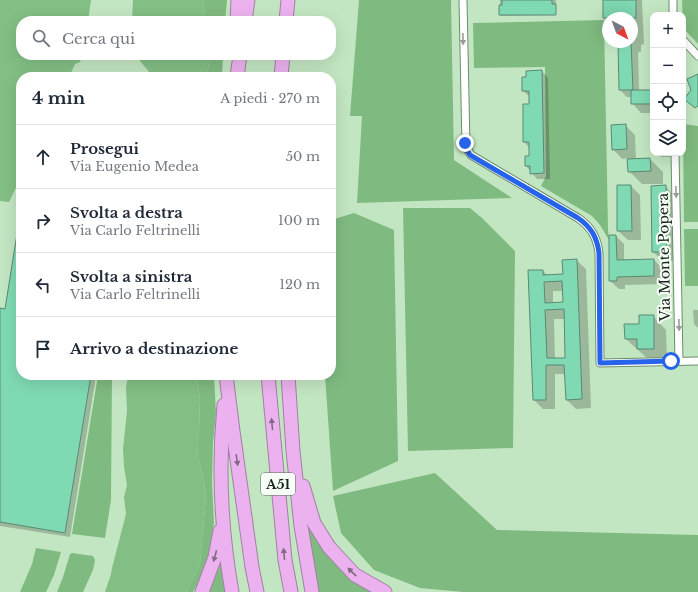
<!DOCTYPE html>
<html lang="it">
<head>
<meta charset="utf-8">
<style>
	:root { --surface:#fff; --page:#f6f6f7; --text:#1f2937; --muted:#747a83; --line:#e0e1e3 }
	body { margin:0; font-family:"Libre Baskerville",serif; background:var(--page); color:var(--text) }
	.controls { position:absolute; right:12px; top:12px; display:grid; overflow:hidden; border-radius:8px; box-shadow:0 4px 16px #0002 }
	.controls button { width:36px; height:36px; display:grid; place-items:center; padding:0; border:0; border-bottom:1px solid var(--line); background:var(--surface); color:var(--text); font:20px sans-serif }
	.compass { position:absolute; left:602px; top:12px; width:36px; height:36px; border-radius:50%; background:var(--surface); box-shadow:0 4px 16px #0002; rotate:139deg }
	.stop { position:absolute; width:12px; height:12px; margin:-9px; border:3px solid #2563eb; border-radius:50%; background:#fff }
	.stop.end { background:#2563eb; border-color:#fff; box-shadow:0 1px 4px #0008 }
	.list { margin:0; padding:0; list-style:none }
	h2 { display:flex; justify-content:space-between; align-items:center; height:52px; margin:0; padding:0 16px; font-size:17px }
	h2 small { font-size:13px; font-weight:400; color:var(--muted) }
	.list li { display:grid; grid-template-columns:26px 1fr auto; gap:12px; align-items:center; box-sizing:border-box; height:64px; padding:0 16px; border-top:1px solid var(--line) }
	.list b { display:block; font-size:15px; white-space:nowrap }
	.list p { margin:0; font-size:13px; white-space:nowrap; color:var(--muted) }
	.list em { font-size:13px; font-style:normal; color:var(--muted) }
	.icon { flex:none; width:22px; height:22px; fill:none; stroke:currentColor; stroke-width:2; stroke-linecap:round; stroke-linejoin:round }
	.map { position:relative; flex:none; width:698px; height:592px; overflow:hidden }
	.search { position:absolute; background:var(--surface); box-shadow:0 4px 16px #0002; left:16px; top:16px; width:320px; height:44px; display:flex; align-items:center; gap:10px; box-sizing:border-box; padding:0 14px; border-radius:16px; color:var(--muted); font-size:15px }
	.panel { position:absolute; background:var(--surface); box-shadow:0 4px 16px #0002; left:16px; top:72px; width:320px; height:308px; border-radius:16px }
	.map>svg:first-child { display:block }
	.green { fill:#7fba80 }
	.forest { fill:#83bf84 }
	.shadow { fill:#0003; fill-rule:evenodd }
	.building { fill:#7fdab3; stroke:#5a8974; fill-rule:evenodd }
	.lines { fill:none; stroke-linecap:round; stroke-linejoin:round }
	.minor-casing { stroke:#6d8e6d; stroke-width:9 }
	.motorway-casing { stroke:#a180a3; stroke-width:15 }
	.minor { stroke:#fff; stroke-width:7 }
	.motorway { stroke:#ecb2ef; stroke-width:13 }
	.oneway { fill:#969c96 }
	.oneway2 { fill:#816a82 }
	.route { stroke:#2563eb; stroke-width:5 }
	.labels { text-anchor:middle; stroke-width:4; stroke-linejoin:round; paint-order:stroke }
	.shield { fill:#f7fef7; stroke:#5a655a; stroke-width:1 }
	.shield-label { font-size:13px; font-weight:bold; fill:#162316 }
	.street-label { font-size:14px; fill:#162316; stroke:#f7fef7 }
</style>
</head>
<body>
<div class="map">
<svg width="698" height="592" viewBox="0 0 698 592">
	<rect width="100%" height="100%" fill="#c3e6c2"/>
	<path class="green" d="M203,0H227L225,21H206Z
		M359,0H451L454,160L512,198L357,203L362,116H350Z
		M682,0H698V44L683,28Z
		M604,20L608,229L609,240L600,225L592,216L541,186L546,176L545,67L474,68L473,23Z
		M210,55H223L222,77H207Z
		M683,124L698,126V222H684Z
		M403,208H470L482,218L515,251L513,448L408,451Z
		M354,213L394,230L398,461L333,491L325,375H331V220Z
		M684,229H698V286H685Z
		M98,375H112L111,500L105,538L72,534Z
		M197,375H214L216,413L213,443L212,482L214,523L206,568L193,592H186L198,569L200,563L206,497L204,480L198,457L197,443L199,430L200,400Z
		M435,473L497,530L698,535V592H463L420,588L374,570L341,533L333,496Z
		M305,508L375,592H319L310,543Z
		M36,548L61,552L54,575L46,592H20L32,564Z
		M72,553L93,556L95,560L93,570L83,592H57L63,577L70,554Z
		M220,559H223L229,592H209L219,566Z"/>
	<path class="forest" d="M0,0H91L88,21H21V55H82L80,62L75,64L69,77H21V177L9,202L0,201Z
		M133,0H203L206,21H132Z
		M135,55H210L207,77H151L150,73Z
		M128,375H197L200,400L199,430L197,443L198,457L204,480L206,497L200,563L198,569L186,592H105L111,574L112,568L126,514L124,497L127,485L124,467L123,449L127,411L126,388Z"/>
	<path class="shadow" d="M500,0H556V15L501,16L500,15Z
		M604,0H642L644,44L641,45V52H638L639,91H651L653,94V149L651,148L650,113H641L632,103V97H627L620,90L618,42H611H632V18H608V39L605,35Z
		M542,71L548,78L550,179H537L526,166L530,157V148L524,142L530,105V97L523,91Z
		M626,126L635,135L636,160L650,159L663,172V184H642L629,171L628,158L622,159L613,149Z
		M657,153H673V157H661Z
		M631,186L640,195L641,240H628L618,231Z
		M665,186L675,196V261H663L653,252Z
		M616,236L624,244V261L654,260L662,268V284L625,285V289H619L610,281Z
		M21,240V375H95L96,376L70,537L0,526V309L6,310Z
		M576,260L586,269L591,408L576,409L567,400L566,374H555V409H543L534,400L543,271L547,275H564ZM553,291H563L564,303H553ZM554,319H565L566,358L555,359Z
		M693,310H698V328L694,324Z
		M653,316L666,330L667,362H651L626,339L640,325Z"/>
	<path class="building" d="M502,0H552V4H556V15H499V5H502Z
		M603,0H636V18H603Z
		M618,42H631L633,90H619Z
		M542,70L544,173L530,174V166H525V156H529V142H523V104H529V91H522V77H526V71Z
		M698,74V106L695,108L684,99L691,90L687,79Z
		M631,90H651V104H631Z
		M626,124L627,149L612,150L611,125Z
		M650,158L651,171L628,172L627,159Z
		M617,185H631L632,231H617Z
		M666,185L667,252H652L651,186Z
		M17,234H21V375H91L65,533L0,522V308L5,309Z
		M609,235H616L617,260L654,259V276L617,277V281H609Z
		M577,259L582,399L566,400L564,365H546V400H533L528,270H543V275L563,274L562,260ZM562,281L563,302L545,303L544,282ZM564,309L565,358H547L545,310Z
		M639,315H654V349H637V339H625L624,324H639Z"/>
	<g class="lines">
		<g class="minor-casing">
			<path id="minor" d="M463,0L466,147L471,155L578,218C591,227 597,237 599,253L600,363L698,361
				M673,0V15
				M683,40L698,56
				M675,153L679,361"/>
		</g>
		<g class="motorway-casing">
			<path id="motorway" d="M237,21L238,0
				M245,21L248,0
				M286,21L288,0
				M237,77L240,55
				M281,77L283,55
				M226,375L233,431L252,567L257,592
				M268,375L285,560L291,592
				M288,375L293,451L301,526L312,592
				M224,405C218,468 221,530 232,592
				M303,486L314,523L329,547L355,575L385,592
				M202,592L215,557L220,531"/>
		</g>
		<use href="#minor" class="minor"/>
		<use href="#motorway" class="motorway"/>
	</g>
	<defs><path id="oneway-solid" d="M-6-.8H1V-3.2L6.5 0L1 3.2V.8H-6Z"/></defs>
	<g class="oneway">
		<use href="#oneway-solid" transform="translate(463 39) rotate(89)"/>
		<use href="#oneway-solid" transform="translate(676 192) rotate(88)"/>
		<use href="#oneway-solid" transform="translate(679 325) rotate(89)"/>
	</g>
	<g class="oneway2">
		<use href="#oneway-solid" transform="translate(272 424) rotate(-95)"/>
		<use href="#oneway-solid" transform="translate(237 460) rotate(82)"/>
		<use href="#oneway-solid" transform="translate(284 554) rotate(-95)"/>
		<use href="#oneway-solid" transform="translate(215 556) rotate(105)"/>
		<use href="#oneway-solid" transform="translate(352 572) rotate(-136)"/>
	</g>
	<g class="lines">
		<path class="route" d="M465,143L467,150L470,155L578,218C591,227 597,237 599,253L600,363L671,361"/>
	</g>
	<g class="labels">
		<rect class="shield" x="261" y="473" width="34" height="22" rx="3"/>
		<g class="shield-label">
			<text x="278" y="489">A51</text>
		</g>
		<g class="street-label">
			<text transform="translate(664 257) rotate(-91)" y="5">Via Monte Popera</text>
		</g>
	</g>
</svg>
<div class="controls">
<button>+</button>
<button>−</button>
<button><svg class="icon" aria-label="locate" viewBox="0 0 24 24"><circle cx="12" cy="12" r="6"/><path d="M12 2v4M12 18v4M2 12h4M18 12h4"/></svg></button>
<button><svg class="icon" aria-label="layers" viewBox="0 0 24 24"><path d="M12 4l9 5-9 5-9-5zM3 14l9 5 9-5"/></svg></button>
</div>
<svg class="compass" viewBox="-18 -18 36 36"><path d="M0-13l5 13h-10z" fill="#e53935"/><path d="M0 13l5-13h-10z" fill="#747a83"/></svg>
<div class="stop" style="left:671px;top:361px"></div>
<div class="stop end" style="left:465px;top:143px"></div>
<div class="search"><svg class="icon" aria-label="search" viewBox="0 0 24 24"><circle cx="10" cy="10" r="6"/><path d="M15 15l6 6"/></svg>Cerca qui</div>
<section class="panel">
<h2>4 min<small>A piedi · 270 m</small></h2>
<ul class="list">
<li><svg class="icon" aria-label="ahead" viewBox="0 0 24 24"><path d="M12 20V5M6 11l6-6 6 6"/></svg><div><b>Prosegui</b><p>Via Eugenio Medea</p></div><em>50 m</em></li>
<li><svg class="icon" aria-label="right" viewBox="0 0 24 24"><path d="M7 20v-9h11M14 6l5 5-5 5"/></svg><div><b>Svolta a destra</b><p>Via Carlo Feltrinelli</p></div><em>100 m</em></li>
<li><svg class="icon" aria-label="left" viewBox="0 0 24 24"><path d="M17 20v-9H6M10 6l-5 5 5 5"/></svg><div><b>Svolta a sinistra</b><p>Via Carlo Feltrinelli</p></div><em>120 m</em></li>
<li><svg class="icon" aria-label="arrive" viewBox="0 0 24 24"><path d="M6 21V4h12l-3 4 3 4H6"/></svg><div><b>Arrivo a destinazione</b></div></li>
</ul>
</section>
</div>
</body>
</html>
